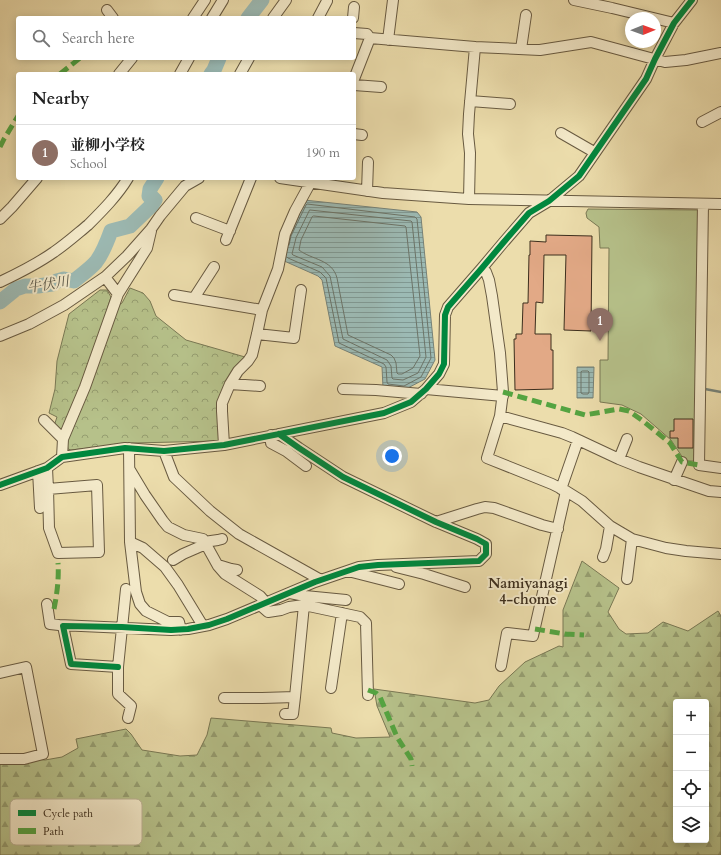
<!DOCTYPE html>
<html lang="en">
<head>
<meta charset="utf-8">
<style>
	:root { --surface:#fff; --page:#f6f6f6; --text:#222; --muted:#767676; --line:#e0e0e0; --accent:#d93025 }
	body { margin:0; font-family:Cardo,"Noto Serif JP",serif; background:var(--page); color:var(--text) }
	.controls { position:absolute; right:12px; bottom:12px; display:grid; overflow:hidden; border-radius:4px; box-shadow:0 2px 10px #0003 }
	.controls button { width:36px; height:36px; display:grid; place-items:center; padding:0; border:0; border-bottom:1px solid var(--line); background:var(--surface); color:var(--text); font:20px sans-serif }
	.compass { position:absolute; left:625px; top:12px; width:36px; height:36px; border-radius:50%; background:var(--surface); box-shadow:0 2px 10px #0003; rotate:89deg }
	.you { position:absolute; left:392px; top:456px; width:14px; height:14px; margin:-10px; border:3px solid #fff; border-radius:50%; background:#1a73e8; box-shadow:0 0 0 6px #1a73e833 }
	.badge { display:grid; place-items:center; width:26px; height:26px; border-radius:50%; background:var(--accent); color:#fff; font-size:13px; font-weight:700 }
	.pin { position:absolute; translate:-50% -33px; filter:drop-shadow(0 1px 2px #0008) }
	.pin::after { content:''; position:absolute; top:21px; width:14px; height:12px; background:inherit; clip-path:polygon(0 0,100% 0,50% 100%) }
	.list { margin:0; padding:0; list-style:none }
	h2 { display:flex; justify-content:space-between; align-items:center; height:52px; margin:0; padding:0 16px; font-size:17px }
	h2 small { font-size:13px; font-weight:400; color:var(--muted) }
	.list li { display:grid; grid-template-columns:26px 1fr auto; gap:12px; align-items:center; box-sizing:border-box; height:56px; padding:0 16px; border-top:1px solid var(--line) }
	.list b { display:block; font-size:15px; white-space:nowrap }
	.list p { margin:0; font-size:13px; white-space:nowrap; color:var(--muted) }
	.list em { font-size:13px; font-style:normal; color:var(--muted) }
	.icon { flex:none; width:22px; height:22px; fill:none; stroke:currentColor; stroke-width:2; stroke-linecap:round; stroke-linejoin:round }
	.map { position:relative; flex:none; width:721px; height:855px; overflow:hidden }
	.search { position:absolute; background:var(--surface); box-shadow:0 2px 10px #0003; left:16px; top:16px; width:340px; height:44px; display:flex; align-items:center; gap:10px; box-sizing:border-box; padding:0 14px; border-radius:4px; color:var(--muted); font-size:15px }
	.panel { position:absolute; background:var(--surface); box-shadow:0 2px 10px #0003; left:16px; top:72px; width:340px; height:108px; border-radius:4px }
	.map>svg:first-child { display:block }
	.forest { fill:url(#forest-firs); stroke:#797854; fill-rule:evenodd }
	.park { fill:url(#park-crowns); stroke:#797854 }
	.pitch { fill:#b6c18a; stroke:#797854 }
	.water { fill:url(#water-rules); stroke:#768278 }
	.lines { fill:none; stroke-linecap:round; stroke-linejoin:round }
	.shore { stroke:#6c7468; stroke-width:1 }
	.stream { stroke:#768278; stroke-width:2.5 }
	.river { stroke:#9cbab4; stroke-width:15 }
	.building { fill:#e2a986; stroke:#3c2e1d }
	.minor-casing { stroke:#685a41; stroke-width:12 }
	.minor { stroke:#f3e9c9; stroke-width:10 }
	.quiet { stroke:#54a441; stroke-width:5; stroke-dasharray:10 5; stroke-linecap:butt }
	.cycleway-casing { stroke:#f3e9c9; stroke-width:8 }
	.cycleway { stroke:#00873e; stroke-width:6 }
	.labels { text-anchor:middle; stroke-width:4; stroke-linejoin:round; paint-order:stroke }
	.water-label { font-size:14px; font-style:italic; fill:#545143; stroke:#f3e9c9 }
	.neighbourhood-label { font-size:14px; font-weight:bold; fill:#3c2e1d; stroke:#f3e9c9 }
	.key { fill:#f3e9c9; stroke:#bcb195; stroke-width:1 }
	.key-label { font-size:11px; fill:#3c2e1d }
</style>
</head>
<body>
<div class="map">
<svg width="721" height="855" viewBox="0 0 721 855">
	<defs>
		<pattern id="forest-firs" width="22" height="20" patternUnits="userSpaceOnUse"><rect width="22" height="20" fill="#b6c18a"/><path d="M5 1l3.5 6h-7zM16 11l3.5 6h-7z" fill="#959d70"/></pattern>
		<pattern id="park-crowns" width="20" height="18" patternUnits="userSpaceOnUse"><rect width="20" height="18" fill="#b6c18a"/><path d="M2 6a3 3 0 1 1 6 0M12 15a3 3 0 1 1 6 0" fill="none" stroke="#959d70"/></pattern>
		<pattern id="water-rules" width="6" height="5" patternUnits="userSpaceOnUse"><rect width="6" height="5" fill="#9cbab4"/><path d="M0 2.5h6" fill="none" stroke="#809892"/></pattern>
	</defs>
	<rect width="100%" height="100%" fill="#ecddac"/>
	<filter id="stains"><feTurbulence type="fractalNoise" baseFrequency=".005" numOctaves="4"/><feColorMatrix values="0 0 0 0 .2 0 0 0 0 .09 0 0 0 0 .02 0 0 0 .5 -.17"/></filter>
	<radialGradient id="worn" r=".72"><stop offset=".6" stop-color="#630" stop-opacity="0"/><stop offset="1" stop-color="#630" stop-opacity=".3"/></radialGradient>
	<path class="forest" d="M582,561L619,588L608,612L619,629L626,634L648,633L663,622L688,631L718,611L721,616V855H0V761L35,759L45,760L62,757L78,748L76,739L126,729L131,734L142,750L180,756L197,755L207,735L211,718L331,728L332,733L356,738L390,737L377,706L374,689L475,703L489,700L499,686L525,662L559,646L563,647V610ZM676,702H706V840H676Z"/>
	<path class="park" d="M130,288L143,293L150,301L156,316L186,340L245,357L234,371L225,388L220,441L132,443L71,450L68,449L67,443L68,434L92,382L97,364L117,306L122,303Z
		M100,290H107L111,297L81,390L62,433L55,427V423L57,417L49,413L55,389L57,361L69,314Z"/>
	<path class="pitch" d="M588,209L700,210L694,461H685L671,440L641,414L622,405L600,402V360H608L609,248H600L599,227L587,218L586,213Z"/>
	<path class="water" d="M304,200L417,212L421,217L435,360L425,379L404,390L383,388L382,367L335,346L322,280L318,276L282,260L287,235Z
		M577,367H594L593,398H577Z"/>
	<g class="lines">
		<path class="shore" d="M310,210L411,221L412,222L426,357L418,373L403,380L393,379L392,378L391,366L387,360L343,339L330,276L322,267L293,255L292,254L296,238Z
			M314,216L405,226L406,227L420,356L413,368L402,374H398L397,373L396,363L394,358L391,355L348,335L337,278C332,259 312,260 299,250L301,240L312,217Z
			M287,257L288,258L320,272L326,278L339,343L384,364L386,367L387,382L388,384L404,386L421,377L431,358L417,219L415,217L307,204L306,205L291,236L289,245
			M583,371H588L589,372V392L588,394H583L581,393V372Z"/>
		<path class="stream" d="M705,389L721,392"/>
		<path class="river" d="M248,18L262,0
			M211,74L214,70L219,58
			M0,302L16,289L25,286H38L52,284L57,281L64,279L74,281C81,275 90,269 96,262C103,253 107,242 111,231L130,226L152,205L155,200L152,197L149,196L150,189L157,178"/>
	</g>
	<path class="building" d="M546,235L592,236L591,331L564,330L566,255H544L543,303L536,302L535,334H551V350H553V389L515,390L514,339H516V334H522L523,303H528L529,255H530V241L546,242Z
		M674,419H693V448H678V438H670V431H674Z"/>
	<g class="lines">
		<g class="minor-casing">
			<path id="minor" d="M574,0L612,8L674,23
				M107,10L113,18
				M193,18L205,0
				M212,18L223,0
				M273,18L286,0
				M318,18L327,1
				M353,18L354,7
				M354,33L367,34L370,38L475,47L540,50L591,42L665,62L686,60L721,53
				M388,40L393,0
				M521,49L526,15
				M119,74L132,58
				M180,74L189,58
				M240,74L249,58
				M354,79L370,38
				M354,85L381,87
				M470,101L510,104
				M702,122L721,112
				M561,133L594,152
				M354,134L362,135
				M280,178L383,193L469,199L721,204
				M367,191L368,162
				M469,199L470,153L468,134L469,114L475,47
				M703,204L699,465L721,468
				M196,218L230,231
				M0,219L12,207L37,178
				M226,240L251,178
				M482,268L486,272L489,280L492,296L500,353L503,392L500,416L487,458L552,484L566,491L582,501L610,526L632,539L666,548L686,551L721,554
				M105,277L118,294
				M0,282C19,273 37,264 54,252C66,244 77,234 88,225C103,210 117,196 128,178
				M174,295L262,310
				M194,298L214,267
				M257,334L294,338L301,290
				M0,336L29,324L64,305L105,277L127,256L151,229L160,216L185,186L199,178
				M230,384L260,386
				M343,389L376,390L421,394
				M426,389L503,396
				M500,416L562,433L572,437L619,459L639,467L709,491L721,492
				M44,420L63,439
				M271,435V443L286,451L306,466
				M224,445L222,411V403L230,384L238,371L248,361L252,355L257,334L262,310L278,269L285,234L295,211L313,178
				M129,448L130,542L136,592L140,604L146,611L168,622H179L181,630
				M164,451L174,477L210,511L239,534L321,580
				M62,457L63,439L85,387L118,294L147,248L151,231
				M619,459L627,439
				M47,468L48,489L49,528L58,553L99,552L97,485L48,489
				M130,470L145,495L163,521L168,527L184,535L203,539L218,566L225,574L260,596L266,603
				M38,471L40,508
				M674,480L682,462
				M0,485L47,468L62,457L125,448L164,451L224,445L384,413L411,402L426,389L439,374L444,364L445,315L448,307L482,268L503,243L529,213L549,201L579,176L646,79L655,59L674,23L692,0
				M561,489L578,440
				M436,522L477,509L485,507L494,508L542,525L558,529
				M130,542L143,548L165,567L178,585L203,626
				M204,542L218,540L222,539
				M603,557L606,549L610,526
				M173,560L183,554L206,544
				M218,565L231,569L237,570
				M396,567L424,574L465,587
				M348,571L399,584
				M627,579L632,539
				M126,589L118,667V694L131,706L128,718
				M290,593L305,596L346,600
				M47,604L50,624L59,625L171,630L188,629L209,625L227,619L315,582L359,567L378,565L479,561L486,554V544L477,539L436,522L343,477L299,448L279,434
				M260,605L268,612L281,610L289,607L304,605L360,617L366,623L368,695
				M63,626L71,664L118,667
				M501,666L507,633L533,636L566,491
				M0,673L26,667L43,754L24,759H0
				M331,688L342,613
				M224,698H262L295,697L304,605
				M285,714H293L295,697"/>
		</g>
		<use href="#minor" class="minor"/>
		<path class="quiet" d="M60,74L80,58
			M0,147L4,139L18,116
			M503,392L585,415L619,409L629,411L643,421L670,443L682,462L699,465
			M54,609C57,594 59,579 58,563
			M535,629L565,634L584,635
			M368,690L376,693L380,697L397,737L411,759L412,766"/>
		<g class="cycleway-casing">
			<path id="cycleway" d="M0,485L47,468L62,457L125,448L164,451L224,445L384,413L411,402L426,389L439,374L444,364L445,315L448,307L482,268L503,243L529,213L549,201L579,176L646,79L655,59L674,23L692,0
				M118,667L71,664L63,626L122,627L171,630L188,629L209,625L227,619L315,582L359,567L378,565L479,561L486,554V544L477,539L436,522L343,477L299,448L279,434"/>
		</g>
		<use href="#cycleway" class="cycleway"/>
	</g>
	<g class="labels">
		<g class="water-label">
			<text transform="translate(48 284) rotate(-9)" y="5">牛伏川</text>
		</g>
		<g class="neighbourhood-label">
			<text x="528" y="588">Namiyanagi<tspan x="528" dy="16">4-chome</tspan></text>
		</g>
	</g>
	<rect x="10" y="799" width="132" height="46" rx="6" class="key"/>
	<rect x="18" y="810" width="18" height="6" fill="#00873e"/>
	<rect x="18" y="828" width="18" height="6" fill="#54a441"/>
	<g class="key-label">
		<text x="43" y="817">Cycle path</text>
		<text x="43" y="835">Path</text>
	</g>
	<rect width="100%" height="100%" filter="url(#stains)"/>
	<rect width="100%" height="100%" fill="url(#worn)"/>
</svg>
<div class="controls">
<button>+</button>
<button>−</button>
<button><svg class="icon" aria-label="locate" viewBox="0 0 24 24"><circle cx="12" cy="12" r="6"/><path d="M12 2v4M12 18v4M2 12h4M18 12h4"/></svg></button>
<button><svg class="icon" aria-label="layers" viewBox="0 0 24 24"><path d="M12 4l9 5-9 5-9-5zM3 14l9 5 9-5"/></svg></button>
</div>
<svg class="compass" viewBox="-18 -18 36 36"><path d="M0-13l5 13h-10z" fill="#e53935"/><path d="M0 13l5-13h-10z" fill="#767676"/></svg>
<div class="you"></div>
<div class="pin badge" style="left:600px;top:341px;background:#8d6e63">1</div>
<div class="search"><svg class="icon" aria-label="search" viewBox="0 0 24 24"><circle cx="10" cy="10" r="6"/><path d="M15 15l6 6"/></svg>Search here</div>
<section class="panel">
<h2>Nearby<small></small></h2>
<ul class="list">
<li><span class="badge" style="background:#8d6e63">1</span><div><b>並柳小学校</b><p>School</p></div><em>190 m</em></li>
</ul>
</section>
</div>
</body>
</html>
